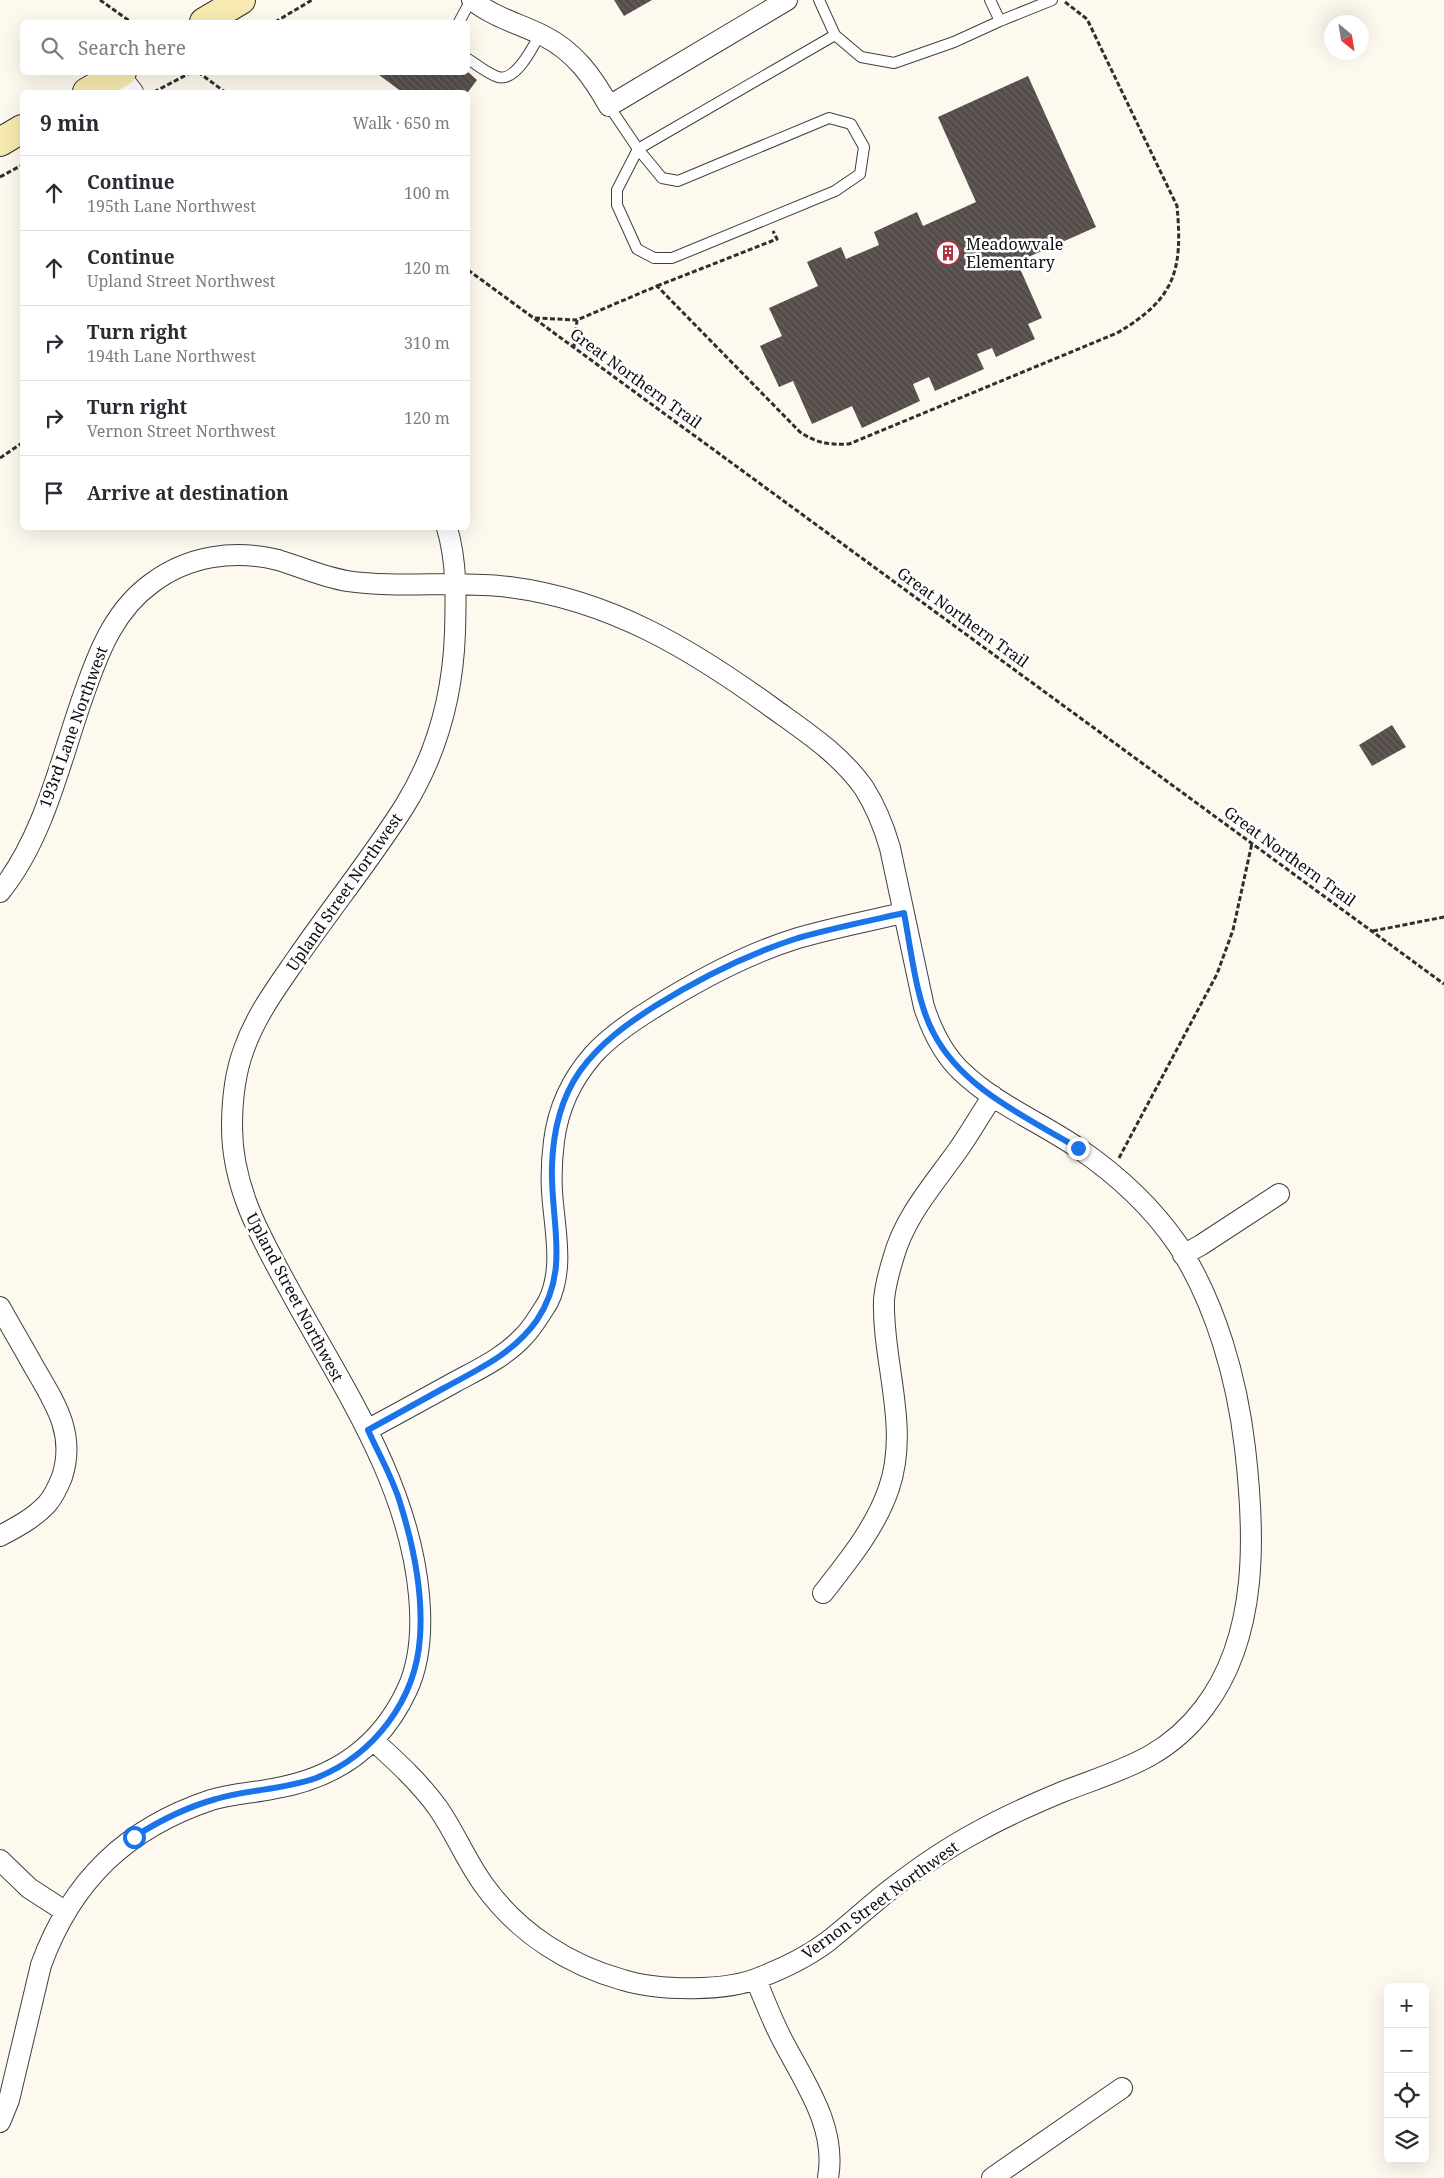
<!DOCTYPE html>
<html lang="en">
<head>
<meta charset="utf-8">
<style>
	:root { --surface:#fff; --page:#f7f7f7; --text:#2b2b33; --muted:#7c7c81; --line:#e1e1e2 }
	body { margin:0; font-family:"Noto Serif",serif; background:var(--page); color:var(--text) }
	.controls { position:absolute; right:15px; bottom:15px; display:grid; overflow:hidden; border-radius:8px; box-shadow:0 5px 20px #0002 }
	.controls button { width:45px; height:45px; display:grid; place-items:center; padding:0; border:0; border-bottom:1px solid var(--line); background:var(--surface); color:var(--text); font:25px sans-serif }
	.compass { position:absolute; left:1324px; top:15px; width:45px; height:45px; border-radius:50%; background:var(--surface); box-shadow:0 5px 20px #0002; rotate:150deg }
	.stop { position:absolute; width:15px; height:15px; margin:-11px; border:4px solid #1a73e8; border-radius:50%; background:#fff }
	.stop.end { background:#1a73e8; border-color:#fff; box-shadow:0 1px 5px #0008 }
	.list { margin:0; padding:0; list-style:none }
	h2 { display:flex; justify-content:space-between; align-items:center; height:65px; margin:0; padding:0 20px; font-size:21px }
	h2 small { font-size:16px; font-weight:400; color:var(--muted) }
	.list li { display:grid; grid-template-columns:32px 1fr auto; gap:15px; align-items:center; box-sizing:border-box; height:75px; padding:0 20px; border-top:1px solid var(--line) }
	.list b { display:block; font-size:19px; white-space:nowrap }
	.list p { margin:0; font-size:16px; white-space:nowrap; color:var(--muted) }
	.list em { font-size:16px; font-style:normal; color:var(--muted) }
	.icon { flex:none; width:28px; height:28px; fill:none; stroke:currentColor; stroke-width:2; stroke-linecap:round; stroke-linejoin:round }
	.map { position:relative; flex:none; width:1444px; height:2178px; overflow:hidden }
	.search { position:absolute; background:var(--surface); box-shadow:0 5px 20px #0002; left:20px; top:20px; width:450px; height:55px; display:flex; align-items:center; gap:12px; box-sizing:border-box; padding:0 18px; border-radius:8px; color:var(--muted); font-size:19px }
	.panel { position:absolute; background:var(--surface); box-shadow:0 5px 20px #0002; left:20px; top:90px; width:450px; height:440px; border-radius:8px }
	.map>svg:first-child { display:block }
	.building { fill:url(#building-back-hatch) }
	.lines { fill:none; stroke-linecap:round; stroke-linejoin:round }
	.lane-casing { stroke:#404040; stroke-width:12 }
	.street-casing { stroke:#404040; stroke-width:22 }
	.secondary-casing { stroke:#2f2f2f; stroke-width:30 }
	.path { stroke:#2f2f2f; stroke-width:3; stroke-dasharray:5 2.5; stroke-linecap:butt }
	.lane { stroke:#fff; stroke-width:10 }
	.street { stroke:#fff; stroke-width:20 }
	.secondary { stroke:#f7eab0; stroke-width:28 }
	.route { stroke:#1a73e8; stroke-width:6 }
	.labels { text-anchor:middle; stroke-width:5; stroke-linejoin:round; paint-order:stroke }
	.poi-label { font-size:16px; fill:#0d0d0d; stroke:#fff; text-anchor:start }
	.street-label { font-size:16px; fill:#0d0d0d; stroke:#fff }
</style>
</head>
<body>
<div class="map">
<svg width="1444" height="2178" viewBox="0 0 1444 2178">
	<defs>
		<pattern id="building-back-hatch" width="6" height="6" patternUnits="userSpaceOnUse" patternTransform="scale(1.25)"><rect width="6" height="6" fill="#544d4a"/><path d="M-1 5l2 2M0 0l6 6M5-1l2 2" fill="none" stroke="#686260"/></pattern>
	</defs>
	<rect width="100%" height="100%" fill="#fdf9ee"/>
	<path class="building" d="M614,0H652L624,16Z
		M375,72H468L477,80L468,92H402Z
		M1028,76L1096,227L1017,262L1042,318L1028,324L1035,339L996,357L992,348L977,354L984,369L935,391L929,377L913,384L920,401L862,428L852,406L812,424L793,381L779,387L760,346L782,336L769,308L818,286L807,262L841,247L846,259L879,245L874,232L917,212L923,226L976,202L938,117Z
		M1392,725L1406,747L1372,766L1359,745Z"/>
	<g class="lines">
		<g class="lane-casing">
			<path id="lane" d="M819,0L835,35L861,57L894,63L954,42L1000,21L990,0
				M1000,21L1052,0
				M459,22L471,0
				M468,59C476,64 488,74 498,77C516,82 533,47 540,34
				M609,106L638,149L835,35
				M829,118L851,124L864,147L860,174L835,191L672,258H654L637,249L617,205V190L638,149L662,178L678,181Z"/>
		</g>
		<g class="street-casing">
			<path id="street" d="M472,0C493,17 520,24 544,36C575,52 592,76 609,106L787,0
				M119,74L133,92
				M0,892C46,835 61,756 86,688C100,648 116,609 152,583C188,556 234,549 278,560C301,567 323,577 347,581C400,589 455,580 509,587C611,600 693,650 774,709C806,732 841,755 864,788C876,807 884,827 890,848L924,1007C932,1031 943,1054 961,1071C995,1104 1040,1122 1078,1148C1116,1174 1152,1207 1178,1245C1216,1304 1237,1379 1245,1448C1255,1534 1259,1636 1204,1708C1165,1760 1118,1770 1062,1792C1033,1804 1004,1817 977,1832C947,1848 918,1868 891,1889C869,1906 849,1925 827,1942C807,1957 784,1968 761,1977C727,1992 659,1991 623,1980C569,1965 520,1934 486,1888C467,1863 456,1834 438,1808C420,1783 397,1762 374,1741
				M1183,1255L1201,1245L1279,1194
				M0,1307C11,1327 23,1347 34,1367C55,1403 76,1434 62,1477C58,1487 54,1496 47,1504C34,1518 17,1527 0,1536
				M367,1430C397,1414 426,1398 455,1382C479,1369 505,1357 524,1336C533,1327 541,1313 548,1302C565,1268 554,1227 552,1191C551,1174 552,1157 554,1141C558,1109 572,1079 593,1055C610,1036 631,1022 652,1009C698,980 746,954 798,938C832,928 868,921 903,913
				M823,1593C848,1561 876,1527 889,1488C910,1427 882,1361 884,1300C885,1287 889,1272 893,1259C904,1217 934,1184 958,1150C971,1132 981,1113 993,1096
				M0,1860L29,1888L66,1912
				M756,1980C765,2001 773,2023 784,2043C806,2085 837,2128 828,2178
				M0,2122L9,2100L41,1965C72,1880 127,1828 211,1800C231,1794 252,1793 272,1789C334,1779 380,1748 407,1690C421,1660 422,1627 419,1595C409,1485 346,1392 294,1298C264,1243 232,1191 232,1127C232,1101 235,1073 244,1049C256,1015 277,987 297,958C332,907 371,859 404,807C437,754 453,694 455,632C456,597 457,562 447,528
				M992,2178L1122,2088"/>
		</g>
		<g class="secondary-casing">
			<path id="secondary" d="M204,22L241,0
				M87,92L122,72
				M0,142L22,129"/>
		</g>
		<path class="path" d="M100,0L131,22
			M275,22L312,0
			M198,72L225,92
			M154,92L192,72
			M0,177L22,165
			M468,270L1444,984
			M657,286L777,239L773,231
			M535,318L577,320L657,286L800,432C816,443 829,445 849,444L1117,333C1175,299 1183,271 1177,206L1087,19L1065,2
			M574,347L577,320
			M0,458L22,443
			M1373,931L1444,917
			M1119,1158L1217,974L1233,930L1252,843"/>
		<use href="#lane" class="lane"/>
		<use href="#street" class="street"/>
		<use href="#secondary" class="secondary"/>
	</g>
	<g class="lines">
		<path class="route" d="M134,1837C159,1821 187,1807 216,1799C249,1789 283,1790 316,1778C374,1755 416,1700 420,1637C423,1594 414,1548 401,1506C394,1480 379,1455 368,1430C393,1416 419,1402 444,1388C479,1369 514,1353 537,1320C571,1269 550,1221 552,1166C553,1133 561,1098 580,1071C600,1043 627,1024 655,1006C700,978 748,954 798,938C833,928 868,921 904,913C911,949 916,1000 933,1032C961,1088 1026,1117 1078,1148"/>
	</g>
	<defs>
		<g id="building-ring" transform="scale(1.25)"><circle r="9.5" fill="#fff" stroke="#ae3341" stroke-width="1.5"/><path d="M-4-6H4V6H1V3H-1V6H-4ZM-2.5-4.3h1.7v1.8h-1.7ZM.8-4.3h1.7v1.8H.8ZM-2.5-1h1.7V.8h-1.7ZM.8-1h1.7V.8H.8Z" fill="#ae3341"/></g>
	</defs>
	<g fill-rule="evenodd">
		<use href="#building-ring" x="948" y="253"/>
	</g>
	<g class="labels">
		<g class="poi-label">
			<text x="966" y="250">Meadowvale<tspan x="966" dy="18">Elementary</tspan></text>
		</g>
		<g class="street-label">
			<text transform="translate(636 378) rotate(36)" y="6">Great Northern Trail</text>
			<text transform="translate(963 617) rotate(36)" y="6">Great Northern Trail</text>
			<text transform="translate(73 727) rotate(-70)" y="6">193rd Lane Northwest</text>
			<text transform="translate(1290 856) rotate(36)" y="6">Great Northern Trail</text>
			<text transform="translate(344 892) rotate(-55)" y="6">Upland Street Northwest</text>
			<text transform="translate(295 1297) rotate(62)" y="6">Upland Street Northwest</text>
			<text transform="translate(880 1900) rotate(-36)" y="6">Vernon Street Northwest</text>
		</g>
	</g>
</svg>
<div class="controls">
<button>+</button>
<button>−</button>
<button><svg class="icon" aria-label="locate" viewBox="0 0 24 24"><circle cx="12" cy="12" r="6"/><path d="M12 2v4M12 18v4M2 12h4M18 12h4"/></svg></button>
<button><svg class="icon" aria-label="layers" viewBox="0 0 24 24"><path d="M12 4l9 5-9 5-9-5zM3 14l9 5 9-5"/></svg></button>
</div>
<svg class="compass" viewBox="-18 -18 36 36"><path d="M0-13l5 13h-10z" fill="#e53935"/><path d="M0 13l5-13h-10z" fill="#7c7c81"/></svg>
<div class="stop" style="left:134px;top:1837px"></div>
<div class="stop end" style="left:1078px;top:1148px"></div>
<div class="search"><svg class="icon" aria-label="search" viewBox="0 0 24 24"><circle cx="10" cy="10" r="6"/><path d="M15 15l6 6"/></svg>Search here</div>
<section class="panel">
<h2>9 min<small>Walk · 650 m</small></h2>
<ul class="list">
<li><svg class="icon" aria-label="ahead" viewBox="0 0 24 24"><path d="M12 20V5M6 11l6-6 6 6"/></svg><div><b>Continue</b><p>195th Lane Northwest</p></div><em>100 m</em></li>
<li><svg class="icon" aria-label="ahead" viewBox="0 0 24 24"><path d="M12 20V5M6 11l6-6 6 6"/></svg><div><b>Continue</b><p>Upland Street Northwest</p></div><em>120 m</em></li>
<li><svg class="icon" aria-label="right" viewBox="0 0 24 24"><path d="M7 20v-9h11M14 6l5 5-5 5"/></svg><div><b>Turn right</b><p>194th Lane Northwest</p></div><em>310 m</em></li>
<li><svg class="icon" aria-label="right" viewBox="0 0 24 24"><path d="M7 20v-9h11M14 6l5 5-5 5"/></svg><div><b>Turn right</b><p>Vernon Street Northwest</p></div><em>120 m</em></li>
<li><svg class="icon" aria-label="arrive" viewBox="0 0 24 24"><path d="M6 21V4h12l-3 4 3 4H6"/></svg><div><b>Arrive at destination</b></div></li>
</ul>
</section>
</div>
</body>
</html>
